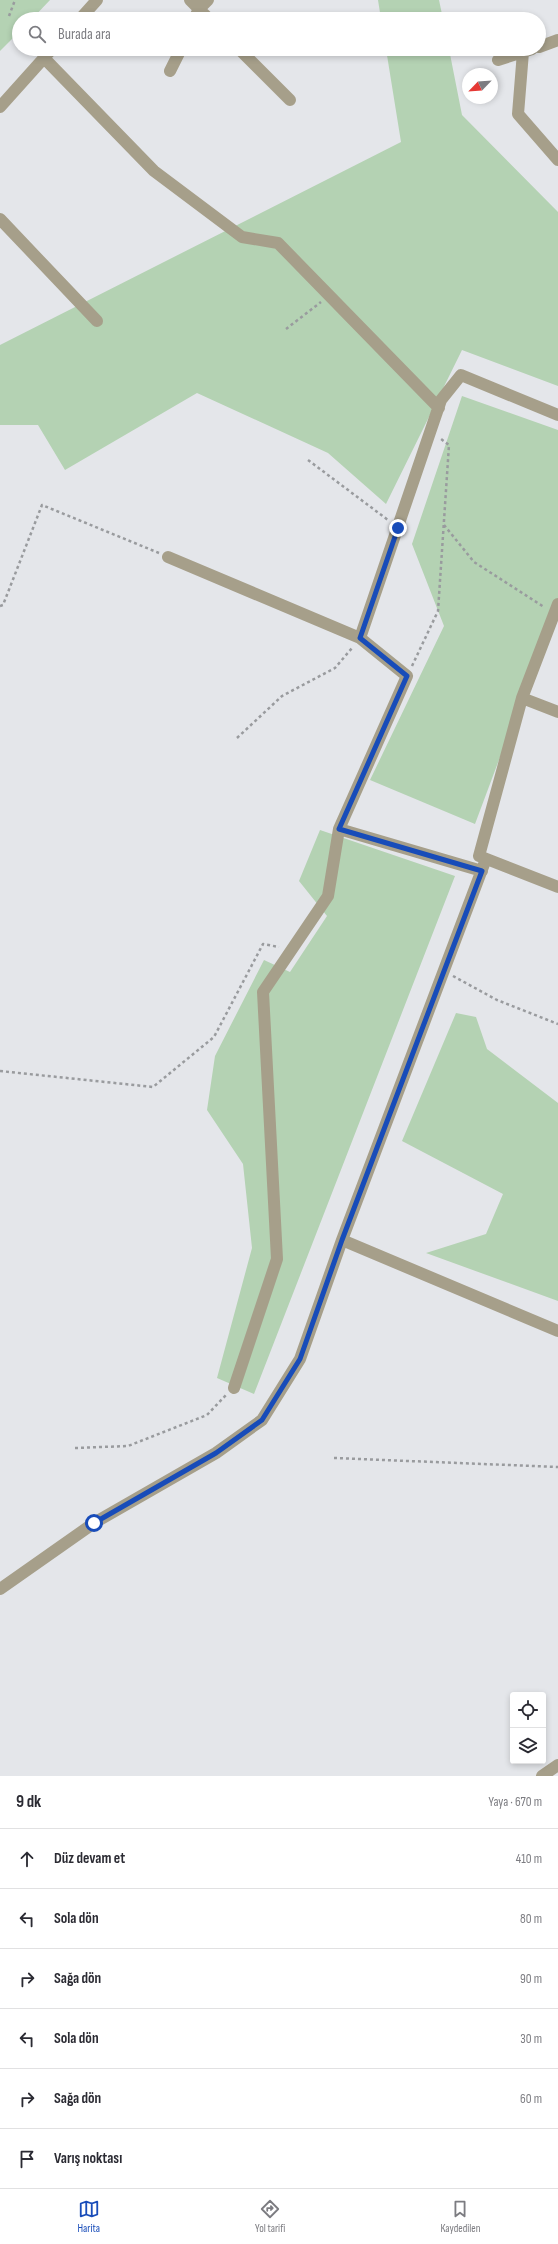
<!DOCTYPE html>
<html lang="tr">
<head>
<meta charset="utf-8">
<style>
	:root { --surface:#fff; --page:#f2f2f3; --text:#2b2b33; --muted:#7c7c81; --line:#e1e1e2; --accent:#184cb9 }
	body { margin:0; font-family:"Sofia Sans Condensed",sans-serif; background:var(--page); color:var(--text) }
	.controls { position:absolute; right:12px; bottom:12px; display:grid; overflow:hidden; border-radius:4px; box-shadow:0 2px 6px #0003 }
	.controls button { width:36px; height:36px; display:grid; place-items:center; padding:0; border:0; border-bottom:1px solid var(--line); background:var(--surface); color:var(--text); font:20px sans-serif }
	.compass { position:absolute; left:462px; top:68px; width:36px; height:36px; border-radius:50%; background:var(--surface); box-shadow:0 2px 6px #0003; rotate:245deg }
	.stop { position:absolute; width:12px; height:12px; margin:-9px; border:3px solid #184cb9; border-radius:50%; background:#fff }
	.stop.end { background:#184cb9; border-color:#fff; box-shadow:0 1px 4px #0008 }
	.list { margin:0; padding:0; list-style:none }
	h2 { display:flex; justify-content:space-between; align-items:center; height:52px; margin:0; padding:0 16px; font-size:17px }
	h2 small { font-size:13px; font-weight:400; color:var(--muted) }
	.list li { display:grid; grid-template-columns:26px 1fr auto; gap:12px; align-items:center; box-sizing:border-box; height:60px; padding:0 16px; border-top:1px solid var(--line) }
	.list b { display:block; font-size:15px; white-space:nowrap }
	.list em { font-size:13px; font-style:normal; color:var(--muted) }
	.icon { flex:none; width:22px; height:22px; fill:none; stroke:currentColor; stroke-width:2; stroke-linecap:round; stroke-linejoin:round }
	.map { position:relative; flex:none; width:558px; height:1776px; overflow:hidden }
	.search { position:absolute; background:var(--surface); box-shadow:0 2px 6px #0003; left:12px; right:12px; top:12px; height:44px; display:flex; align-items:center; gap:10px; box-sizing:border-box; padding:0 14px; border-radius:22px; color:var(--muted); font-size:15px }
	.sheet { height:412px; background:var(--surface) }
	nav { display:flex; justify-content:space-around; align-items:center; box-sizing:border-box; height:56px; border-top:1px solid var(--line); background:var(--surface); font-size:11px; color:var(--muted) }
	nav a { display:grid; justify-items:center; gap:2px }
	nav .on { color:var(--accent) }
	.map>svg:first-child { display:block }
	.green { fill:#b4d2b3 }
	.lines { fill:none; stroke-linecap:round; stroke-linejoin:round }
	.path { stroke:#999b9e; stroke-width:2.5; stroke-dasharray:3 3; stroke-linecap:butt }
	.minor { stroke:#a69f8a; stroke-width:12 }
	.route { stroke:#184cb9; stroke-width:5 }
</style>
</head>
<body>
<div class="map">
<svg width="558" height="1776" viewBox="0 0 558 1776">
	<rect width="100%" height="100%" fill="#e4e6ea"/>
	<path class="green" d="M0,0H50L32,19H19V32L0,51Z
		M378,0H439L443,19H381Z
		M386,49H449L462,115L558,212V386L462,350L386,504L328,453L197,393L65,470L38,425H0V345L401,142Z
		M462,396L558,430V602L475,824L370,780L444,626L412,544Z
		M320,830L455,876L254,1394L217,1378L252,1248L243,1164L207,1110L215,1056L264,960L290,972L327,916L299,881Z
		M456,1013L476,1017L487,1049L558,1103V1301L426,1253L486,1234L503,1194L402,1141Z"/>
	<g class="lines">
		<path class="path" d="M9,16L15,0
			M286,329L321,302
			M308,460L388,520
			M444,525L474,562L544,607
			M0,606L3,605L42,505L159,553
			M412,666L438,611L449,445L441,439
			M237,738L282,696L335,668L352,648
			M453,976L497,1000L558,1024
			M0,1071L153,1087L214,1037L263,944L279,947
			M75,1448L128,1446L207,1415L226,1395
			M334,1458L558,1467"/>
		<path class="minor" d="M190,0L209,19
			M80,19L97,0
			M194,19L199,9L208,0
			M539,47L558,40
			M239,49L290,100
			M523,52L518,114L558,160
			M44,58L154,171L242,237L278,243L439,408
			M498,60L532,49
			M170,71L181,49
			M0,107L52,49
			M0,219L97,321
			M168,557L360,638L441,400L461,375L558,415
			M558,604L522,698L479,856L558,887
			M522,698L558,712
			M339,829L482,871
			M342,1240L558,1331
			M234,1388L277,1259L263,992L328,896L339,829L407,676L360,638
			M0,1589L94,1523L216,1453L262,1420L300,1359L342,1240L486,859
			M542,1776L558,1765"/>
	</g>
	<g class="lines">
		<path class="route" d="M94,1523L216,1453L262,1420L300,1359L342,1240L482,871L339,829L407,676L360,638L398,528"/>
	</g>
</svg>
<div class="controls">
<button><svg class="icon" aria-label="locate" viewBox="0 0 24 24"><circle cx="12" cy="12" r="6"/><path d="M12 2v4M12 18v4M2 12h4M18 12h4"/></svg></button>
<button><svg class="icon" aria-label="layers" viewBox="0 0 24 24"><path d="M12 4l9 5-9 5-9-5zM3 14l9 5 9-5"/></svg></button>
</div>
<svg class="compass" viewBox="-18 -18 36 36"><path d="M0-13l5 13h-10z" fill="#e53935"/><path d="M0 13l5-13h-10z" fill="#7c7c81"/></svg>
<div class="stop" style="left:94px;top:1523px"></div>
<div class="stop end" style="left:398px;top:528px"></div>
<div class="search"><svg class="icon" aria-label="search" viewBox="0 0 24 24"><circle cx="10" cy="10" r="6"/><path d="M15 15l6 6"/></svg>Burada ara</div>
</div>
<section class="sheet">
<h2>9 dk<small>Yaya · 670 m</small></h2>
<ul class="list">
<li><svg class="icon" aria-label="ahead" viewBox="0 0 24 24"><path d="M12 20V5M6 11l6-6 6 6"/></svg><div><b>Düz devam et</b></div><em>410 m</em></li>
<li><svg class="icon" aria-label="left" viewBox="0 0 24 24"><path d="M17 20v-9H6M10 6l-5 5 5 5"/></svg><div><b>Sola dön</b></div><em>80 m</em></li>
<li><svg class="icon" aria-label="right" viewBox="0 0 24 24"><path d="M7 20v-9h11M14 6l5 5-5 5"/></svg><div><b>Sağa dön</b></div><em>90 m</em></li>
<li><svg class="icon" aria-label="left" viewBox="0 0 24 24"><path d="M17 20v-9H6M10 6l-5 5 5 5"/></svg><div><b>Sola dön</b></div><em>30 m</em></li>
<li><svg class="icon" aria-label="right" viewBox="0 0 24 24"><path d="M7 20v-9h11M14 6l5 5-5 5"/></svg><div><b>Sağa dön</b></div><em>60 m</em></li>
<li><svg class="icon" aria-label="arrive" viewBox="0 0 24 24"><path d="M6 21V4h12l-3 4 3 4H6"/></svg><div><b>Varış noktası</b></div></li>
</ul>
</section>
<nav>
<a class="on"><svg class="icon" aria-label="map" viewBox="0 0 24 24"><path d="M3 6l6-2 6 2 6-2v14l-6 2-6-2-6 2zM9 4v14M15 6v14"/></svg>Harita</a>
<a><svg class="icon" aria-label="directions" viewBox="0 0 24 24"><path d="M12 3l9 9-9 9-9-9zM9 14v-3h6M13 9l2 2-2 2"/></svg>Yol tarifi</a>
<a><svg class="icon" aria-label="saved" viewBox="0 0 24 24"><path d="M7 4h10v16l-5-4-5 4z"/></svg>Kaydedilen</a>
</nav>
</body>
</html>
